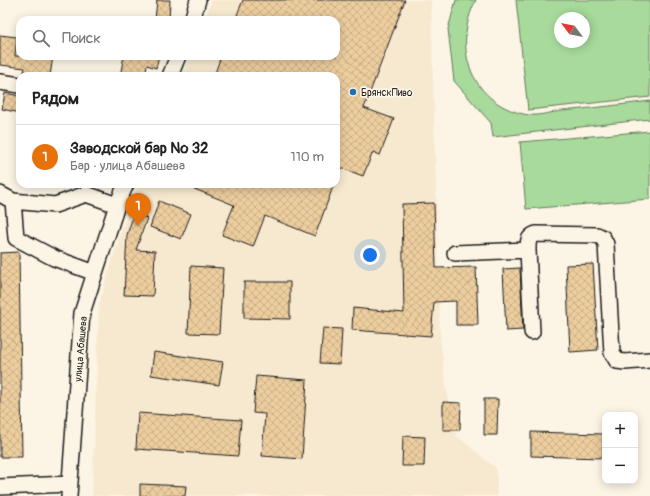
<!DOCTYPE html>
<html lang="ru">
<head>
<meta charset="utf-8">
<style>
	:root { --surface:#fff; --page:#f6f6f6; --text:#222; --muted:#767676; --line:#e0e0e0; --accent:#2563eb }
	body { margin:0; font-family:Pangolin,sans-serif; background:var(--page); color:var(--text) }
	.controls { position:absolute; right:12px; bottom:12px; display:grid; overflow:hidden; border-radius:8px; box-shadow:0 2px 10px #0003 }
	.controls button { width:36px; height:36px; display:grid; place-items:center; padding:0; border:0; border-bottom:1px solid var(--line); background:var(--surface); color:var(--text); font:20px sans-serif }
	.compass { position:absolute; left:554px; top:12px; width:36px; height:36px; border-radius:50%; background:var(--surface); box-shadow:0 2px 10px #0003; rotate:302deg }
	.you { position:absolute; left:370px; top:255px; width:14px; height:14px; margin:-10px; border:3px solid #fff; border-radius:50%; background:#1a73e8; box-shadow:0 0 0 6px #1a73e833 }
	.badge { display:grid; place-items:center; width:26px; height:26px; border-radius:50%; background:var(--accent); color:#fff; font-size:13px; font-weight:700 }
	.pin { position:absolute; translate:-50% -33px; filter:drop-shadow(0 1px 2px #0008) }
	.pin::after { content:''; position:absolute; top:21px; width:14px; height:12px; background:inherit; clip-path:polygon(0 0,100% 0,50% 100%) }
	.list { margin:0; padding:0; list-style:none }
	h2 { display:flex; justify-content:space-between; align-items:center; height:52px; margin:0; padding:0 16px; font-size:17px }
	h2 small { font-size:13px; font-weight:400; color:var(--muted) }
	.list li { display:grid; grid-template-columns:26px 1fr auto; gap:12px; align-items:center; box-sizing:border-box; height:64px; padding:0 16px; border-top:1px solid var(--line) }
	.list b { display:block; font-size:15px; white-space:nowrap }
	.list p { margin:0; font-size:13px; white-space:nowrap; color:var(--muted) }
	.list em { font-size:13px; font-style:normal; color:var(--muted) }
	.icon { flex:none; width:22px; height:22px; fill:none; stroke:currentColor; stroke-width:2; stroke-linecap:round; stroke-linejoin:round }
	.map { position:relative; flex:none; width:650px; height:496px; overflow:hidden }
	.search { position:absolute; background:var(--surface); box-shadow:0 2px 10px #0003; left:16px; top:16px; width:324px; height:44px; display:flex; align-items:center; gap:10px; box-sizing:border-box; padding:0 14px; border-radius:12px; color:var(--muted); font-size:15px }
	.panel { position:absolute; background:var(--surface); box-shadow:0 2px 10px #0003; left:16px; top:72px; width:324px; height:116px; border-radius:12px }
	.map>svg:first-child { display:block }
	.built { fill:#f7e9d0 }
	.park { fill:#a7da9b; stroke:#627b5c; fill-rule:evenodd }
	.building { fill:url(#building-cross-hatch); stroke:#1c1c1c }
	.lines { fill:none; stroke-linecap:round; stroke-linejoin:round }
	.minor-casing { stroke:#1c1c1c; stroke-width:18 }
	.minor { stroke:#fcf5e5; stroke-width:15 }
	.poi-dot { fill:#1f6fb2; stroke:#fcf5e5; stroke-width:1.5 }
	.labels { text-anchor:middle; stroke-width:3.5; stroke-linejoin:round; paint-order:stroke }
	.poi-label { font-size:10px; fill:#1c1c1c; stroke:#fcf5e5; text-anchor:start }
	.street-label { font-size:10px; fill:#1c1c1c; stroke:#fcf5e5 }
</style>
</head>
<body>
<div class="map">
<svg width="650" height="496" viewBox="0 0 650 496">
	<defs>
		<pattern id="building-cross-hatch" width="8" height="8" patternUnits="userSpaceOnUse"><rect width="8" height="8" fill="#eccd9e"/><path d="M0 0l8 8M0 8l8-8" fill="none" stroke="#caaf88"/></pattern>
	</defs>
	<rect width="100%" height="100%" fill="#fcf5e5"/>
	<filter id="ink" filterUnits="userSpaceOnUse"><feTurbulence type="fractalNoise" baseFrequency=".025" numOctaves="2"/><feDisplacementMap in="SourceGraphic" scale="8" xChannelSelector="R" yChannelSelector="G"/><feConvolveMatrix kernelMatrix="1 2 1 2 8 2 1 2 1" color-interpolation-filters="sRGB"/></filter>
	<g filter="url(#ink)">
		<path class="built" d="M212,0H431L440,337L451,424L458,437L497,469V496H92L99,304L121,231L139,184H336V76H182L190,56H336V20H204Z"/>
		<path class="park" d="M456,0H476C451,48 472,106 529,115C539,116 552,112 562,111C591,108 621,105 650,101V119L493,137L491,123L454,81L448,29Z
			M516,0H650V97L528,110ZM560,18H584V42H560Z
			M650,131V199L526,209L520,142Z"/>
		<path class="building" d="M157,0H170L169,20H155Z
			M243,0H405L364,108L394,119L380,155L373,152L363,176L336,166V76H214L221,56H336V20H235Z
			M0,35L17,37L15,56H53L50,76H23L25,68L0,65Z
			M124,56H159L156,68L147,65L145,76H120Z
			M5,93L20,96V113L2,109Z
			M182,184H334L315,236L265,216L253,247L222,235L234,205Z
			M159,201L191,214L181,239L150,227Z
			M434,203L436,268L476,267L478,325H456V301L434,302L431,336L352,330L353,308L404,313L402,204Z
			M134,213L147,218L136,250L155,251L153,296L124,295L127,235Z
			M19,252L22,457H0V253Z
			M593,264L598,350L570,352L566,265Z
			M191,266L223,268L219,334L188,333Z
			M520,268L523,330L506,331L503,269Z
			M244,282H290V319L244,318Z
			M323,328L342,329L340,364L320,363Z
			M154,352L223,362L219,385L151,375Z
			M256,376L307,380L302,459L262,456L265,414L253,413Z
			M484,399H498L497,435H484Z
			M443,402L461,403L460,430H443Z
			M138,413L241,420L238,456L136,449Z
			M531,432L603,434V458L531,456Z
			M403,436L425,437L424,466H402Z
			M140,484L186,486L185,496H140Z"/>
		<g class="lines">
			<g class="minor-casing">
				<path id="minor" d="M192,20L198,0
					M170,76L178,56
					M0,82L20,85
					M0,194L13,201L55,205L86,194L117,205
					M13,201L16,238L54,258L95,273
					M528,250L532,332
					M455,253L528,250C528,241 528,237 536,234L597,235L603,238L606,244L612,353L617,361L625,362L650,360
					M0,487L69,484
					M69,496L82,313L117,205L126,184"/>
			</g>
			<use href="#minor" class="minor"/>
		</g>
	</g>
	<circle class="poi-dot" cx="353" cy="92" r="4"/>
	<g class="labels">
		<g class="poi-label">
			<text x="361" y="96">БрянскПиво</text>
		</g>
		<g class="street-label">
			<text transform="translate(80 349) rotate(-85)" y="4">улица Абашева</text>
		</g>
	</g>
</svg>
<div class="controls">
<button>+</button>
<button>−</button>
</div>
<svg class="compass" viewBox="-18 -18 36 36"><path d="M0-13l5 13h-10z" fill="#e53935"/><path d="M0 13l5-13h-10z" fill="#767676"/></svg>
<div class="you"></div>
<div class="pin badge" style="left:138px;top:226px;background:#e8710a">1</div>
<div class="search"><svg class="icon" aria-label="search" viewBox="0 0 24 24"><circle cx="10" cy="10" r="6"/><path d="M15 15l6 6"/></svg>Поиск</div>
<section class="panel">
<h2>Рядом<small></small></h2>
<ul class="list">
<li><span class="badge" style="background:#e8710a">1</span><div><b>Заводской бар № 32</b><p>Бар · улица Абашева</p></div><em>110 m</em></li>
</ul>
</section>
</div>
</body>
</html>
